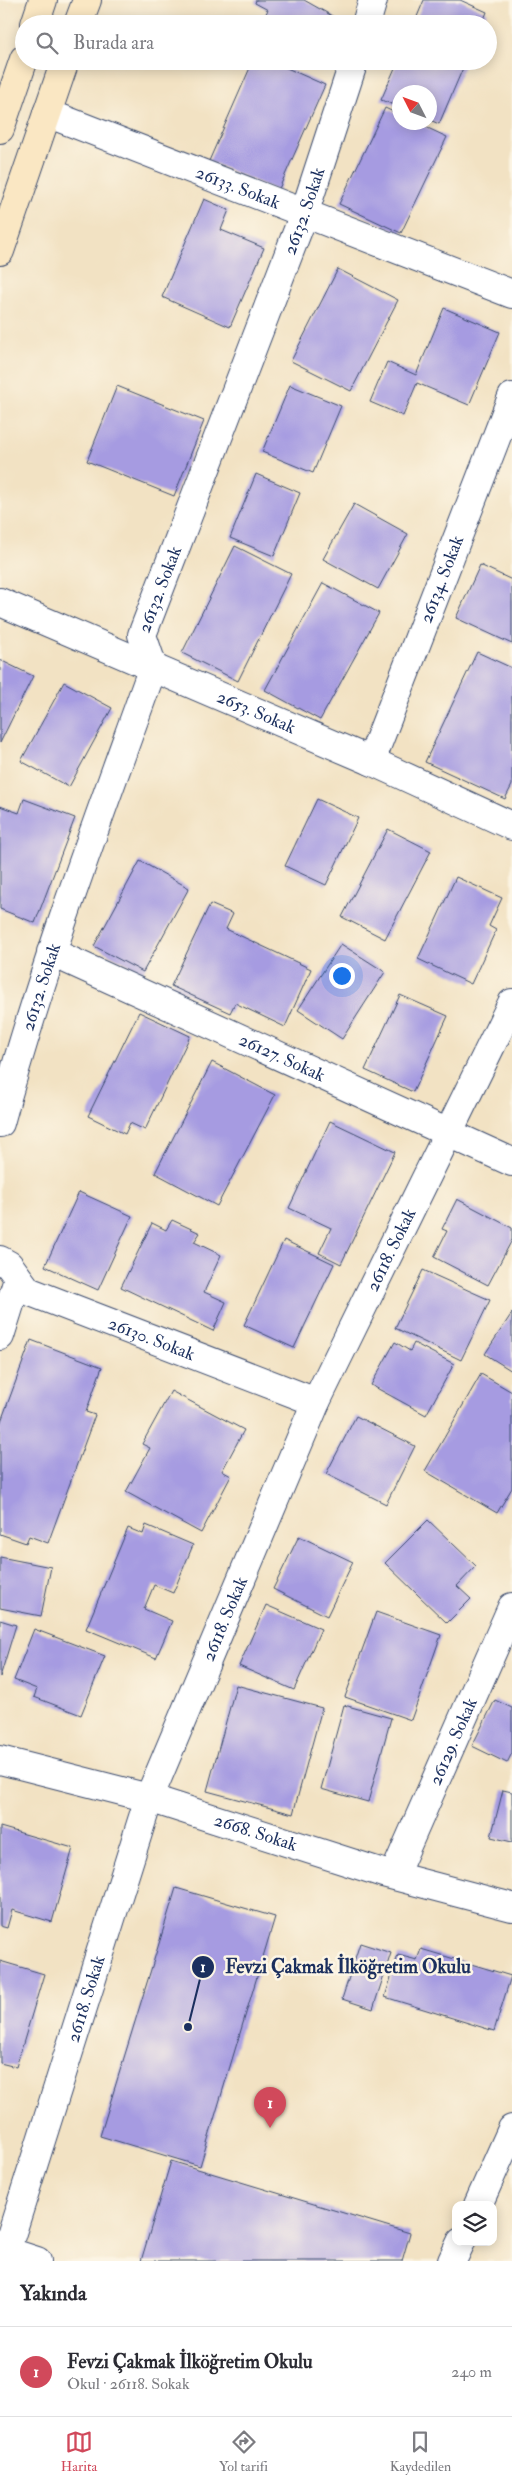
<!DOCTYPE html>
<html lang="tr">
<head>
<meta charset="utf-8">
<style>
	:root { --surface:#fff; --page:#f2f2f3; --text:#2b2b33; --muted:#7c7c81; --line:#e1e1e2; --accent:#d1495b }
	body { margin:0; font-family:"IM FELL Double Pica",serif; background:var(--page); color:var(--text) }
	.controls { position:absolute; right:15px; bottom:15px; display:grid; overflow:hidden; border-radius:10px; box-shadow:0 2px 12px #0003 }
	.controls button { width:45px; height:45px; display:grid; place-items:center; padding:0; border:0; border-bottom:1px solid var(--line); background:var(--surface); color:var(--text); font:25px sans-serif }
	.compass { position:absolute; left:392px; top:85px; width:45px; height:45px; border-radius:50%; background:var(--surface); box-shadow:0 2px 12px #0003; rotate:312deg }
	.you { position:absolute; left:341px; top:975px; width:18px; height:18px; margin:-12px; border:4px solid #fff; border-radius:50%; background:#1a73e8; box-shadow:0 0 0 8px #1a73e833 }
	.badge { display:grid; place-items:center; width:32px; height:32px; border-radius:50%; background:var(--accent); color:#fff; font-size:16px; font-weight:700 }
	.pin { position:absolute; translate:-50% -41px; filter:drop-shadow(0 1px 2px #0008) }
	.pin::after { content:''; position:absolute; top:26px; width:18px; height:15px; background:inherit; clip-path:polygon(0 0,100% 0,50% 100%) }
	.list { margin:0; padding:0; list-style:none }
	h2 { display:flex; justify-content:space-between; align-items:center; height:65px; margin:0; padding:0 20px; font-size:21px }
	h2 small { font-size:16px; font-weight:400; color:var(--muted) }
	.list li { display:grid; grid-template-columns:32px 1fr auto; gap:15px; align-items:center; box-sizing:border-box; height:90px; padding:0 20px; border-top:1px solid var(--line) }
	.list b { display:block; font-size:19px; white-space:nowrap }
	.list p { margin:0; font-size:16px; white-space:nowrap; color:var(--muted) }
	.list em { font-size:16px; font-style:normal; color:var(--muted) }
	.icon { flex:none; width:28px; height:28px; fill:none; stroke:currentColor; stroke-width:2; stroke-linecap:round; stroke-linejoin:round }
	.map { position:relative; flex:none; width:512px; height:2261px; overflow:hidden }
	.search { position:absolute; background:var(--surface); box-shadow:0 2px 12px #0003; left:15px; right:15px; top:15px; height:55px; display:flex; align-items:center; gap:12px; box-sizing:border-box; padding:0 18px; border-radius:28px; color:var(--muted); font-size:19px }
	.sheet { height:155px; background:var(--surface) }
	nav { display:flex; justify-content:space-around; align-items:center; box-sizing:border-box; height:70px; border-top:1px solid var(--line); background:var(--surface); font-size:14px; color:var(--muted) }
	nav a { display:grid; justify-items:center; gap:2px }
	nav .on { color:var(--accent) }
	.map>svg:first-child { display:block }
	.building { fill:#a69be1 }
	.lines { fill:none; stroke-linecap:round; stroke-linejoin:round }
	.minor-casing { stroke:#3b4a6d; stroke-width:30 }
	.secondary-casing { stroke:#3b4a6d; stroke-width:30 }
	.minor { stroke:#fff; stroke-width:28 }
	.secondary { stroke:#fae7c3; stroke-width:28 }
	.labels { text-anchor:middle; stroke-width:5; stroke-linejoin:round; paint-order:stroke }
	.street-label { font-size:18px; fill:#1b2f5e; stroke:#fcf5e5 }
	.leader { fill:none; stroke:#1b2f5e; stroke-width:2 }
	.callout-dot { fill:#1b2f5e; stroke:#fcf5e5; stroke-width:2 }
	.mark-label { font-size:15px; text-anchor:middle; font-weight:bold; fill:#fff }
	.callout-label { font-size:19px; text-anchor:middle; font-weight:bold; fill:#1b2f5e; stroke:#fcf5e5; stroke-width:5; stroke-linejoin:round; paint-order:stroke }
</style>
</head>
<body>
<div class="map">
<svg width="512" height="2261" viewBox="0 0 512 2261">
	<rect width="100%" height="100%" fill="#fcf5e5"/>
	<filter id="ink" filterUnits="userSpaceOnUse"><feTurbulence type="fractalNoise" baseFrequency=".02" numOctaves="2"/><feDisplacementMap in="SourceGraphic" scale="10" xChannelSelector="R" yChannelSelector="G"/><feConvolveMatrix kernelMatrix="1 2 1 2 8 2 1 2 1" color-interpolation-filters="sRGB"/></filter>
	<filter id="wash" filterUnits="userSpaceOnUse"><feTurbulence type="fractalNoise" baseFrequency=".0096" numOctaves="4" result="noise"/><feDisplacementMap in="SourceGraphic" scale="20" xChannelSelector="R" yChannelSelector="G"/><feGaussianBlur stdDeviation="1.12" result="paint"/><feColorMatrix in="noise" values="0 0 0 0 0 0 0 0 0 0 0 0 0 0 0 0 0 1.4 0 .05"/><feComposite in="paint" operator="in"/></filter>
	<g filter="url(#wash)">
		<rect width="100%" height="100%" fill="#f2e2c3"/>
		<g id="blocks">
			<path class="building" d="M256,0H304L334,17L330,24H260L268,10L255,3Z
				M424,0H460L487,12L482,24H414Z
				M253,61H271L325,85L278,191L209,161Z
				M398,61H466L439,124L430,120V92H400V107L381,100Z
				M385,108L400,115V122H415L447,137L401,233L339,204Z
				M204,199L229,210L221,230L264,248L230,327L162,297Z
				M338,269L398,300L351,391L291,361Z
				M444,308L500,332L469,405L417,383L403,416L370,402L387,362L416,375Z
				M290,385L341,406L313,473L262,452Z
				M117,386L204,421L174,496L87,461Z
				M256,474L300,493L274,556L230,538Z
				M354,504L408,534L378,589L323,559Z
				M235,546L291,574L238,681L182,653Z
				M480,565L512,580V644L456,618Z
				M323,583L379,613L320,720L265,690Z
				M477,652L512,668V785L505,799L425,762Z
				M0,660L33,676L0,743Z
				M64,682L112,708L69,787L21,761Z
				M24,799L75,818L35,923L0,909V806L19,813Z
				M317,799L358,818L326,885L285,866Z
				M388,829L431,851L385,939L342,917Z
				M140,861L189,888L143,972L94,946Z
				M456,877L502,898L489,926L496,930L471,984L418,959Z
				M210,904L233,914L226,929L311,969L285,1027L235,1003L230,1013L171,986Z
				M341,944L385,972L342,1039L298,1010Z
				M400,995L448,1016L413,1092L365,1070Z
				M139,1012L190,1036L145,1130L130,1123L125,1134L88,1116Z
				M212,1062L275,1095L217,1206L155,1173Z
				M330,1121L395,1152L341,1264L319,1253L331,1228L289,1208Z
				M79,1192L132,1216L98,1290L45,1266Z
				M457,1199L512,1228V1240L488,1285L434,1257L447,1231L442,1229Z
				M172,1220L200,1233L194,1242L221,1255L204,1292L226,1302L213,1331L121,1287L152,1223L166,1230Z
				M284,1240L334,1264L294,1348L244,1325Z
				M423,1270L490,1300L461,1360L395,1328Z
				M512,1313V1371L485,1354Z
				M31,1340L102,1367L86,1412L95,1415L48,1543L29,1536L26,1543L0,1534V1424Z
				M395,1342L410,1351L414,1343L454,1364L426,1415L371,1385Z
				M481,1374L512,1392V1488L497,1513L425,1471Z
				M171,1391L244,1430L222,1471L231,1476L201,1533L126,1492L150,1448L142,1444Z
				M356,1416L415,1446L386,1504L326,1474Z
				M428,1520L476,1566L457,1586L471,1599L447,1623L385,1563Z
				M146,1525L193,1545L173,1593L154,1585L144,1609L172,1621L156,1658L86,1629L128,1528L143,1534Z
				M299,1536L353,1562L327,1616L273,1589Z
				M0,1557L51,1567L41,1616L0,1608Z
				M266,1605L321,1629L294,1690L239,1666Z
				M376,1612L441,1635L411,1720L345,1697Z
				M0,1620L16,1625L0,1677Z
				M34,1629L105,1656L81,1715L34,1697L37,1689L14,1680Z
				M236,1685L322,1708L293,1814L207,1791Z
				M495,1700L512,1708V1753L507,1763L472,1746Z
				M344,1705L391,1718L368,1802L321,1789Z
				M503,1790L512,1792V1842L491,1837Z
				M0,1827L73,1848L52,1922L12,1910L7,1928L0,1926Z
				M176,1888L275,1917L200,2166L100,2136Z
				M360,1943L391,1953L373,2009L342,1999Z
				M421,1949L511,1976L494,2031L385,1997L398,1955L417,1960Z
				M0,1961L44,1974L16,2067L0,2063Z
				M171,2161L410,2233L402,2261H141Z"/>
		</g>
	</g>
	<g filter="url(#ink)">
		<use href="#blocks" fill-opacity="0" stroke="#3b4a6d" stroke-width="1"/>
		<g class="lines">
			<g class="minor-casing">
				<g id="minor">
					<path d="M366,24L373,0"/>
					<path id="s1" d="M47,113L512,294"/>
					<path id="s2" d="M0,602L371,761L512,826"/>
					<path id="s3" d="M371,761L512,397"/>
					<path id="s4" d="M51,952L512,1162"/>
					<path id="s5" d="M0,1123C42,968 99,818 153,667L142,635L304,214L354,61"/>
					<path id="s6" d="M0,1260L9,1265L28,1291L316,1402"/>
					<path d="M0,1336L18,1279"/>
					<path id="s7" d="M0,1760L149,1798L383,1873L512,1907"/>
					<path id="s8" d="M394,1875L512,1607"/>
					<path d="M478,2205L512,2129"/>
					<path d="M0,2249L37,2261"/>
					<path id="s9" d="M3,2261L149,1798L316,1402L512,1003"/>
					<path d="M452,2261L461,2242"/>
				</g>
			</g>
			<g class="secondary-casing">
				<path id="secondary" d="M35,24L43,0
					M78,24L87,0
					M0,129L24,59
					M0,251L65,61"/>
			</g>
			<use href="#minor" class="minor"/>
			<use href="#secondary" class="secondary"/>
		</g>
	</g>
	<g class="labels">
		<g class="street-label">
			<text dy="6" stroke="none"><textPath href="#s1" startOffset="205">26133. Sokak</textPath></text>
			<text dy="6" stroke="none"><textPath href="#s5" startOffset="969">26132. Sokak</textPath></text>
			<text dy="6" stroke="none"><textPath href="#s3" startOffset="195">26134. Sokak</textPath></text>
			<text dy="6" stroke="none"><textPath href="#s5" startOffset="564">26132. Sokak</textPath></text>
			<text dy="6" stroke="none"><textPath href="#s2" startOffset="279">2653. Sokak</textPath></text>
			<text dy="6" stroke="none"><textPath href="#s5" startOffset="142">26132. Sokak</textPath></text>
			<text dy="6" stroke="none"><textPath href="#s4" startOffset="254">26127. Sokak</textPath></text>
			<text dy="6" stroke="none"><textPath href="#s9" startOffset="1085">26118. Sokak</textPath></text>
			<text dy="6" stroke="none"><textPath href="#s6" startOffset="175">26130. Sokak</textPath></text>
			<text dy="6" stroke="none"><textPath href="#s9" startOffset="680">26118. Sokak</textPath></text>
			<text dy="6" stroke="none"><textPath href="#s8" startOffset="146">26129. Sokak</textPath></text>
			<text dy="6" stroke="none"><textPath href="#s7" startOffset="266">2668. Sokak</textPath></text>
			<text dy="6" stroke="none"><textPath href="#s9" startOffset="275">26118. Sokak</textPath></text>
		</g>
	</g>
	<path class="leader" d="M188 2027L203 1967"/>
	<g class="callout-dot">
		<circle cx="188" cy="2027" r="5"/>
		<circle cx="203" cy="1967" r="12"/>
	</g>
	<g class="mark-label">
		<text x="203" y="1972">1</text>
	</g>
	<g class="callout-label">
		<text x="348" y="1973">Fevzi Çakmak İlköğretim Okulu</text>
	</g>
</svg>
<div class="controls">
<button><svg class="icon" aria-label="layers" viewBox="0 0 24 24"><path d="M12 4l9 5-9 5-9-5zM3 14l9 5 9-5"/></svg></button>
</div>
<svg class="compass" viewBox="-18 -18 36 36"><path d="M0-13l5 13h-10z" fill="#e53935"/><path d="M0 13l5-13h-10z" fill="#7c7c81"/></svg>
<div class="you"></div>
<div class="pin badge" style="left:270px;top:2128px">1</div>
<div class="search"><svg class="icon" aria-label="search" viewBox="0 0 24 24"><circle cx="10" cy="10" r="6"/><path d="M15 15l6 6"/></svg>Burada ara</div>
</div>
<section class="sheet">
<h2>Yakında<small></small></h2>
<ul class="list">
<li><span class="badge">1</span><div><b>Fevzi Çakmak İlköğretim Okulu</b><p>Okul · 26118. Sokak</p></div><em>240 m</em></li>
</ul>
</section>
<nav>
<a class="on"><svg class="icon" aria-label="map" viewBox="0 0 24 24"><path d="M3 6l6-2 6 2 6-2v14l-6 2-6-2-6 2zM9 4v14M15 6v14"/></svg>Harita</a>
<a><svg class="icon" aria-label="directions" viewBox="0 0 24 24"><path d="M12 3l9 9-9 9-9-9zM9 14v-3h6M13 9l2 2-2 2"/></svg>Yol tarifi</a>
<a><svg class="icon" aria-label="saved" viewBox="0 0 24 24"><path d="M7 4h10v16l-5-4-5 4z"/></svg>Kaydedilen</a>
</nav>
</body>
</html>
